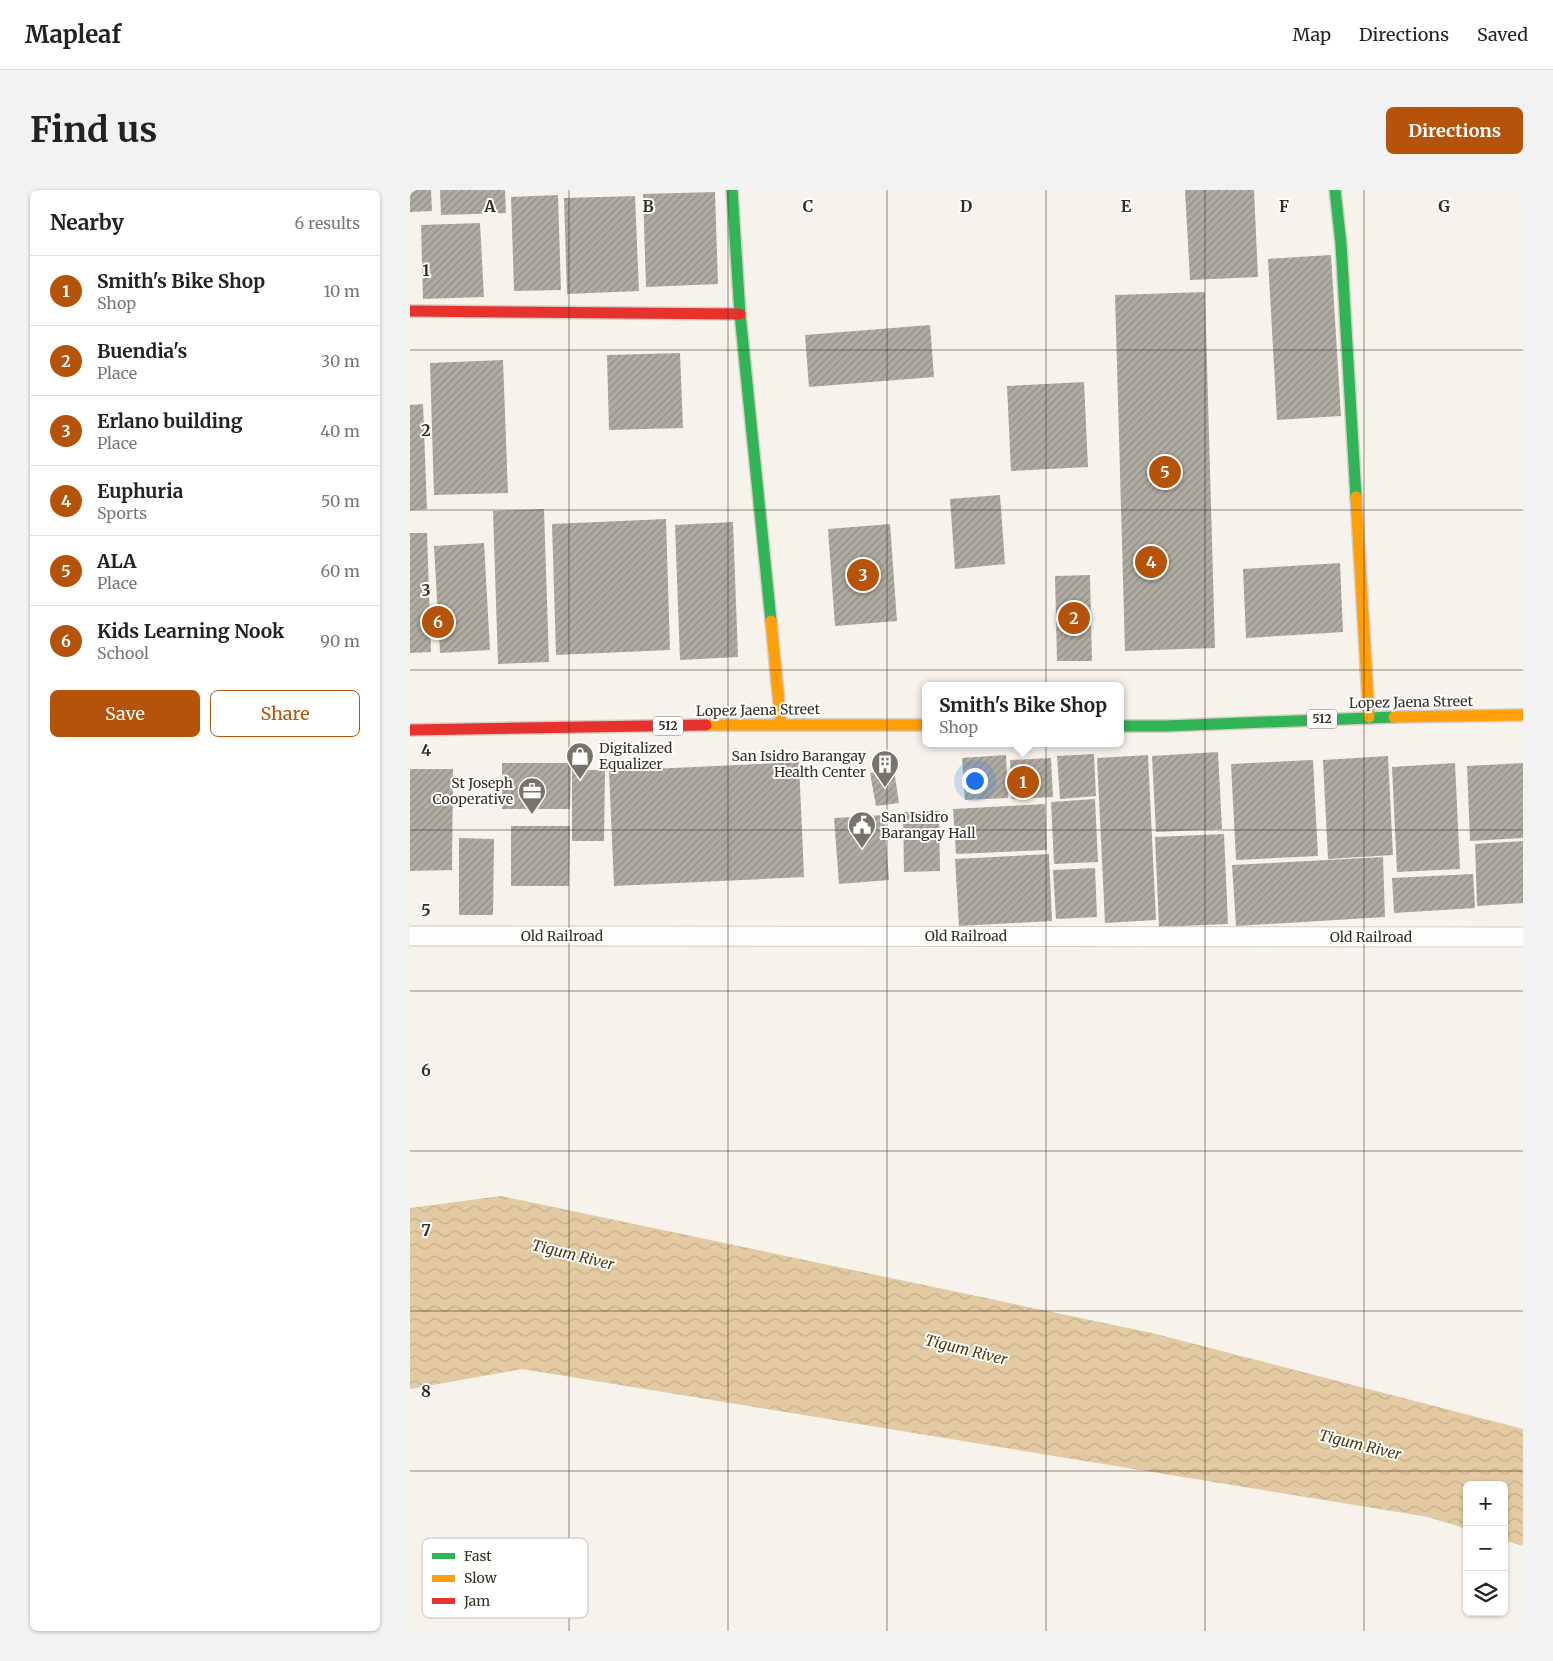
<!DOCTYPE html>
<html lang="en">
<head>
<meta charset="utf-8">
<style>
	:root { --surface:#fff; --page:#f2f2f2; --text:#222; --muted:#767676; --line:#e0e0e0; --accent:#b45309 }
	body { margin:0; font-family:Merriweather,serif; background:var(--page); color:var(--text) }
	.controls { position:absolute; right:15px; bottom:15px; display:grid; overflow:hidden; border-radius:8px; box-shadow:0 1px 4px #0004 }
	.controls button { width:45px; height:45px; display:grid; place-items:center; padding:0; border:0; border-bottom:1px solid var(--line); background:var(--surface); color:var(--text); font:25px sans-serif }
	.you { position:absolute; left:564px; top:590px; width:18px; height:18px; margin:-12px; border:4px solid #fff; border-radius:50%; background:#1a73e8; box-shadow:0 0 0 8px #1a73e833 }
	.badge { display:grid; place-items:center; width:32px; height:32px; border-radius:50%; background:var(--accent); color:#fff; font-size:16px; font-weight:700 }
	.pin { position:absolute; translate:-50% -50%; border:2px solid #fff; box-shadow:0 1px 5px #0006 }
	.popup { position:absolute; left:512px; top:492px; width:202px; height:65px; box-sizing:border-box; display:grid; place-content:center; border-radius:8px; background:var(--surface); filter:drop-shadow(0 1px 4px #0005); font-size:16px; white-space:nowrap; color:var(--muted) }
	.popup b { font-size:19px; color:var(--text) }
	.popup::after { content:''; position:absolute; left:50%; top:100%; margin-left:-10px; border:10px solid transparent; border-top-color:var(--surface) }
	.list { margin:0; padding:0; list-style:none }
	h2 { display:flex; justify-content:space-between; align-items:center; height:65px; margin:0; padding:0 20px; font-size:21px }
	h2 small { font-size:16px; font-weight:400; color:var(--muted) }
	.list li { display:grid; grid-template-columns:32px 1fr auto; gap:15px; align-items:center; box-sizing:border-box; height:70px; padding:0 20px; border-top:1px solid var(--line) }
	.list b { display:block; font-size:19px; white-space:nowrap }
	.list p { margin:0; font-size:16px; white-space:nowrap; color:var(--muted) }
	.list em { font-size:16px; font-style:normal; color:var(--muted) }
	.actions { display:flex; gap:10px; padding:15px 20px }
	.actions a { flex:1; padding:11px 0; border:1px solid var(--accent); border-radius:8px; text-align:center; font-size:18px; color:var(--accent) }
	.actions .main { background:var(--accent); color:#fff }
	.icon { flex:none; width:28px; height:28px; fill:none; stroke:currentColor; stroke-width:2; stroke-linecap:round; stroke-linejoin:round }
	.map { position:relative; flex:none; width:1113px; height:1441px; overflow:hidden; border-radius:8px }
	header { display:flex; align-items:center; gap:30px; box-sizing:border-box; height:70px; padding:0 25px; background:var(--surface); border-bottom:1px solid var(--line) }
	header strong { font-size:24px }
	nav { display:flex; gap:28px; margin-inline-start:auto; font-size:18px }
	.intro { display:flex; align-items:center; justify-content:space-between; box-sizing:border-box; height:120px; padding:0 30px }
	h1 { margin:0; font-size:35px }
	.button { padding:12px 22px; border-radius:8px; background:var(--accent); color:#fff; font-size:18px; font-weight:700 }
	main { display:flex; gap:30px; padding:0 30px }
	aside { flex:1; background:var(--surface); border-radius:8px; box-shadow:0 1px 4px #0004 }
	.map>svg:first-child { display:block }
	.water { fill:url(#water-waves) }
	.building { fill:url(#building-hatch) }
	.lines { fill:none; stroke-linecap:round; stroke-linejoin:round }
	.lane-casing { stroke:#d4cec6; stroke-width:21 }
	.fast-casing { stroke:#d4cec6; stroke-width:14 }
	.slow-casing { stroke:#d4cec6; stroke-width:14 }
	.jam-casing { stroke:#d4cec6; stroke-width:14 }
	.lane { stroke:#fefdfc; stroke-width:19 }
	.fast { stroke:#30b455; stroke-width:11 }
	.slow { stroke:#ff9f0a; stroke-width:11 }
	.jam { stroke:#e5322d; stroke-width:11 }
	.grid { fill:none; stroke:#362e22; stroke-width:1; stroke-opacity:0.55 }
	.labels { text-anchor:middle; stroke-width:4; stroke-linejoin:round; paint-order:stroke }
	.shield { fill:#fff; stroke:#726d64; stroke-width:1 }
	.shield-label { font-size:12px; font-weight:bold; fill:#362e22 }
	.street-label { font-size:14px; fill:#362e22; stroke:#fff }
	.poi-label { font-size:14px; fill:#362e22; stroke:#fff; text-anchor:start }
	.water-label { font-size:15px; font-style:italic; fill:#4f380a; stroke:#fff }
	.key { fill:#fff; stroke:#c3c0bd; stroke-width:1 }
	.key-label { font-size:14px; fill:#362e22 }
	.grid-label { font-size:16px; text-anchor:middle; font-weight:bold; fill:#362e22; stroke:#fff; stroke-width:4; stroke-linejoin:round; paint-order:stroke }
</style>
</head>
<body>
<header>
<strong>Mapleaf</strong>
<nav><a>Map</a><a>Directions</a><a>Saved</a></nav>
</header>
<div class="intro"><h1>Find us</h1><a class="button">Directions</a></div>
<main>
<aside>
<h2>Nearby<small>6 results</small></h2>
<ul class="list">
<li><span class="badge">1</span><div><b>Smith's Bike Shop</b><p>Shop</p></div><em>10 m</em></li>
<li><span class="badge">2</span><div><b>Buendia's</b><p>Place</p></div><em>30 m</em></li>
<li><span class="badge">3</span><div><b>Erlano building</b><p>Place</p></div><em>40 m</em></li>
<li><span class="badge">4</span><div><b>Euphuria</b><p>Sports</p></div><em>50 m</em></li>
<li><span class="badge">5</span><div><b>ALA</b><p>Place</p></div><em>60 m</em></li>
<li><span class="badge">6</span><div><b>Kids Learning Nook</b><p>School</p></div><em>90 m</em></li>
</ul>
<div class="actions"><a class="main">Save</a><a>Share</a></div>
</aside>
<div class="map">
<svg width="1113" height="1441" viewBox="0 0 1113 1441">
	<defs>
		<pattern id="water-waves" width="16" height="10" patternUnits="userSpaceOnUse" patternTransform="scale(1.25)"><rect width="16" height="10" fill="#e3caa2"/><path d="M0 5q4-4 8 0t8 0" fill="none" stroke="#c3ae8b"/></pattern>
		<pattern id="building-hatch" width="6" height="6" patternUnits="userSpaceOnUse" patternTransform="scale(1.25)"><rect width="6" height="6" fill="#b1aca3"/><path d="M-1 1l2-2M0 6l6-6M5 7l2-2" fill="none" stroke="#918c84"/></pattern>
	</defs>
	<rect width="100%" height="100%" fill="#f7f3ec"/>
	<path class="water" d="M91,1006L742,1143L1113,1239V1356L1094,1350V1295H1057V1339L1018,1327L112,1179L0,1199V1018Z"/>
	<path class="building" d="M0,0H21L22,21L0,22Z
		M30,0H95L96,23L31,25Z
		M775,0H844L848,87L780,90Z
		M305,2L308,94L236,97L233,4Z
		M148,5L151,100L104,101L101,7Z
		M225,6L229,101L157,104L154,8Z
		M70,33L74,107L13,109L11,35Z
		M921,65L931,226L867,230L858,69Z
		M795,102L805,458L715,461L705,105Z
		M520,135L524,187L399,197L395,145Z
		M270,163L273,238L199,240L197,165Z
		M93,170L98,303L24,305L20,173Z
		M674,192L678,277L601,281L597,196Z
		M13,214L17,319L0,320V215Z
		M590,305L595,374L545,379L540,309Z
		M134,319L139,472L88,474L83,321Z
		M256,329L260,460L146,465L142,334Z
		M323,332L328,467L270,470L265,335Z
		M480,334L487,431L425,436L418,339Z
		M0,343H17L21,462L0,463Z
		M74,353L80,460L30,463L24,356Z
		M930,373L933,442L836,448L833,379Z
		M680,385L682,471H647L645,386Z
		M808,562L812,639L746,642L742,566Z
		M684,564L686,606L650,609L647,566Z
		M596,565L598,608L555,610L552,568Z
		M738,565L746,730L695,733L687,568Z
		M978,566L983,665L918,669L913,570Z
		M641,568L643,607L602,609L600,570Z
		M903,570L908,666L826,670L821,574Z
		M389,572L394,687L204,696L199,581Z
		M92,573H161L160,619H92Z
		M1045,573L1050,679L987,682L982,577Z
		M1113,573V648L1060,651L1057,576Z
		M0,579H43L42,680L0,681Z
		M162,580H195L194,651H162Z
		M484,580L489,613L466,616L460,583Z
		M685,609L688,672L644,674L641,612Z
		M635,614L637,660L546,664L543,619Z
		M529,621L530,681L494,682L493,622Z
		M474,625L479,690L429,694L424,628Z
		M101,636H160L159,696H101Z
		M814,644L818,734L749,737L745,647Z
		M49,648L84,649L83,725H49Z
		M1113,651V713L1067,716L1065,654Z
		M639,664L642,731L549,736L545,669Z
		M973,667L975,727L826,736L822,675Z
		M685,678L687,727L646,729L643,680Z
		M1063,684L1065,718L984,723L982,688Z"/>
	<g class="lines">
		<g class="lane-casing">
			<path id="lane" d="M0,746L1113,747"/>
		</g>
		<g class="fast-casing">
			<path id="fast" d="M322,0L330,124L361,431
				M925,0L931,54L946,307
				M710,536H756L984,527"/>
		</g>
		<g class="slow-casing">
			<path id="slow" d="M946,307L959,527
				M361,431L371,534
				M984,527L1113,525
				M296,535H516"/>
		</g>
		<g class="jam-casing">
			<path id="jam" d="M0,121L330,124
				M0,540L296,535"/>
		</g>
		<use href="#lane" class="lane"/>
		<use href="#fast" class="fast"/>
		<use href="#slow" class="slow"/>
		<use href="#jam" class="jam"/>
	</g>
	<path class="grid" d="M159,0V1441M318,0V1441M477,0V1441M636,0V1441M795,0V1441M954,0V1441M0,160H1113M0,320H1113M0,480H1113M0,640H1113M0,801H1113M0,961H1113M0,1121H1113M0,1281H1113"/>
	<defs>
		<g id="shop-pin" transform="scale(1.4375)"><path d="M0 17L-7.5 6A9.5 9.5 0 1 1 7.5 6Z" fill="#7a7369" stroke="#fff"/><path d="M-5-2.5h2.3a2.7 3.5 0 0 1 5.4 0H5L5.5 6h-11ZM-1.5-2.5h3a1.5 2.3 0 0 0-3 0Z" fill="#fff"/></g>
		<g id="building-pin" transform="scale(1.4375)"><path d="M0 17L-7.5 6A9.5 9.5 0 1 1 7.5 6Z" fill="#7a7369" stroke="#fff"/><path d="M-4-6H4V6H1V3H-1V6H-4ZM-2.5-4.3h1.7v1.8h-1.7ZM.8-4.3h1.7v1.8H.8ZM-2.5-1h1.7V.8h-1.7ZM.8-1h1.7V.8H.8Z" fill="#fff"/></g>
		<g id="office-pin" transform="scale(1.4375)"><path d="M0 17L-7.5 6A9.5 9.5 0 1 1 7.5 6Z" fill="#7a7369" stroke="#fff"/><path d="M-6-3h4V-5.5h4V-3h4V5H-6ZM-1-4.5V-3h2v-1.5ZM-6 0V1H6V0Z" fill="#fff"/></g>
		<g id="civic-pin" transform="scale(1.4375)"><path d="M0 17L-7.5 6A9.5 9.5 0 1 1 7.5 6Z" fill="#7a7369" stroke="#fff"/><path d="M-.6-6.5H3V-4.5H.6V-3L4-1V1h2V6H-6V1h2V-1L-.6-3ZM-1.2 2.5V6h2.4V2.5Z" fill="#fff"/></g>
	</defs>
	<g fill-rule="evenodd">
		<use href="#shop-pin" x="170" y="566"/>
		<use href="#building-pin" x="475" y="574"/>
		<use href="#office-pin" x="122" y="601"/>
		<use href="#civic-pin" x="452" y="635"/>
	</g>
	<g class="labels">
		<g class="shield">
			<rect x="897" y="519.5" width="30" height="19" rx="4"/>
			<rect x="243" y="526.5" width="30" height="19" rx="4"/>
		</g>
		<g class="shield-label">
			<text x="912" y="533">512</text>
			<text x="258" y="540">512</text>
		</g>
		<g class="street-label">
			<text transform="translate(1001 512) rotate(-1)" y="5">Lopez Jaena Street</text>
			<text transform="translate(348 520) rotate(-1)" y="5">Lopez Jaena Street</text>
			<text x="152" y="751">Old Railroad</text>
			<text x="556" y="751">Old Railroad</text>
			<text x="961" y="752">Old Railroad</text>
		</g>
		<g class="poi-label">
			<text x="189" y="563">Digitalized<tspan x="189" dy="16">Equalizer</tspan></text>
			<text x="456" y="571" text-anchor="end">San Isidro Barangay<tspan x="456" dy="16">Health Center</tspan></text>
			<text x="103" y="598" text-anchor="end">St Joseph<tspan x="103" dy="16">Cooperative</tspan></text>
			<text x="471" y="632">San Isidro<tspan x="471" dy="16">Barangay Hall</tspan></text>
		</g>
		<g class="water-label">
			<text transform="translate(163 1065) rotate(14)" y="5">Tigum River</text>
			<text transform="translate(556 1160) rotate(14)" y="5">Tigum River</text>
			<text transform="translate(950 1255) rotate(14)" y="5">Tigum River</text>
		</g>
	</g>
	<rect x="12" y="1348" width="166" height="80" rx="8" class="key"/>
	<rect x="22" y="1363" width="23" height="6" fill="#30b455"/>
	<rect x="22" y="1385" width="23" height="7" fill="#ff9f0a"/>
	<rect x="22" y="1408" width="23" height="6" fill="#e5322d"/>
	<g class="key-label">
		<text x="54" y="1371">Fast</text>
		<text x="54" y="1393">Slow</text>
		<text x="54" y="1416">Jam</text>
	</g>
	<g class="grid-label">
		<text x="80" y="22">A</text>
		<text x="238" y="22">B</text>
		<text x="398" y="22">C</text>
		<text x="556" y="22">D</text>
		<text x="716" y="22">E</text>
		<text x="874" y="22">F</text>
		<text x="1034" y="22">G</text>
		<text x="16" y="86">1</text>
		<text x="16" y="246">2</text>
		<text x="16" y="406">3</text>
		<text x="16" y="566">4</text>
		<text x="16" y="726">5</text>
		<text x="16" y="886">6</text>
		<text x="16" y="1046">7</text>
		<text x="16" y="1207">8</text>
	</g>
</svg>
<div class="controls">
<button>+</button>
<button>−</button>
<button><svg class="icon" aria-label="layers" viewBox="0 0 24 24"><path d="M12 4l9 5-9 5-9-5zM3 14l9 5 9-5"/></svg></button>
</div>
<div class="you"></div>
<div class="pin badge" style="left:613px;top:592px">1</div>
<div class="popup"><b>Smith's Bike Shop</b>Shop</div>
<div class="pin badge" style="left:664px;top:428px">2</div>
<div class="pin badge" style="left:453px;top:385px">3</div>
<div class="pin badge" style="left:741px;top:372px">4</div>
<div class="pin badge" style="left:755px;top:282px">5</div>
<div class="pin badge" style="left:28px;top:432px">6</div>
</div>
</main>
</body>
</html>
